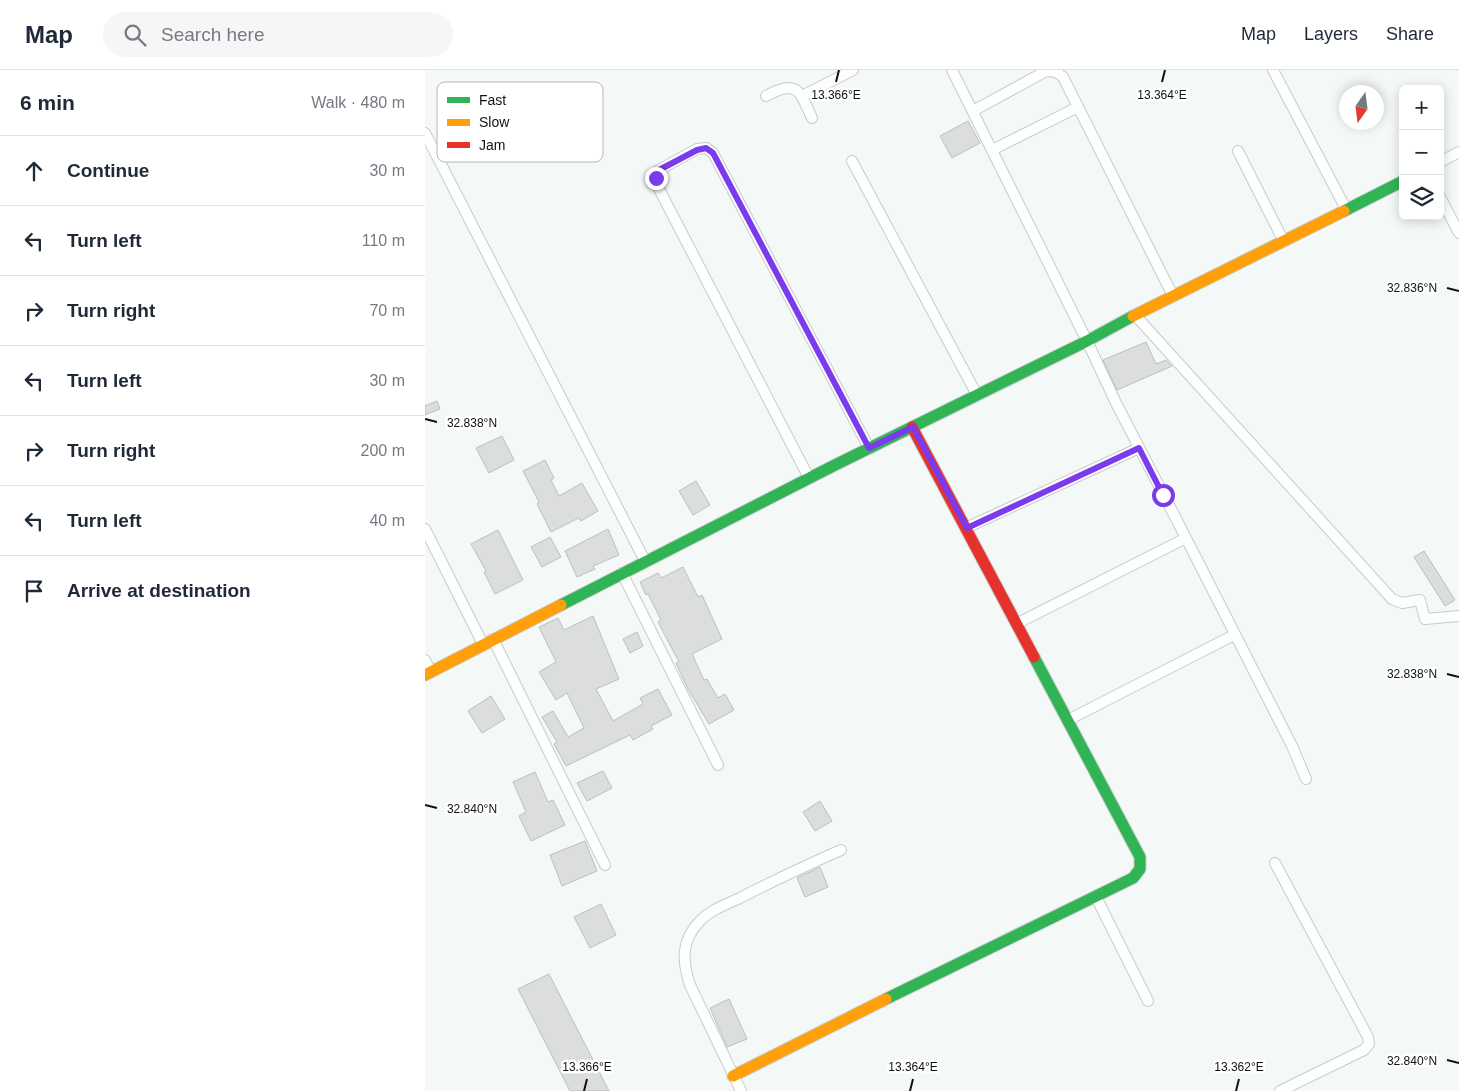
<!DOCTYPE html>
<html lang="en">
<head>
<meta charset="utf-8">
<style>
	:root { --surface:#fff; --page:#f6f6f7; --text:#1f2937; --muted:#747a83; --line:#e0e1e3 }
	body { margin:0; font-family:Helvetica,sans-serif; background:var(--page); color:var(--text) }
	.controls { position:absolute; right:15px; top:15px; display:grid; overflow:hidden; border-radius:8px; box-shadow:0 2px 12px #0003 }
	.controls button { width:45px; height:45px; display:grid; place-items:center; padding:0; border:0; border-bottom:1px solid var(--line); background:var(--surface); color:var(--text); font:25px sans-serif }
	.compass { position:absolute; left:914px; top:15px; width:45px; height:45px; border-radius:50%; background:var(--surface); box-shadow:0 2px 12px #0003; rotate:194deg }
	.stop { position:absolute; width:15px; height:15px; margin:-11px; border:4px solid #7c3aed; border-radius:50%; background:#fff }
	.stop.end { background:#7c3aed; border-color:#fff; box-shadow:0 1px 5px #0008 }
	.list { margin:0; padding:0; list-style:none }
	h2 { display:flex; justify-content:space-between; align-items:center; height:65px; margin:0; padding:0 20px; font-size:21px }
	h2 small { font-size:16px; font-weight:400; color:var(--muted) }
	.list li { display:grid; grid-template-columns:32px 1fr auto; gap:15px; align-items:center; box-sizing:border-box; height:70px; padding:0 20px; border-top:1px solid var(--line) }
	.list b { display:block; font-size:19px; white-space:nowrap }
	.list em { font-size:16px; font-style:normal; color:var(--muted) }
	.icon { flex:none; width:28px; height:28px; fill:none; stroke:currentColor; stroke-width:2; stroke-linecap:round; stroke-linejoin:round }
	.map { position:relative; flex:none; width:1034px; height:1021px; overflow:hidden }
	header { display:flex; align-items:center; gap:30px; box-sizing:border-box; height:70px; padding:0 25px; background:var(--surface); border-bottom:1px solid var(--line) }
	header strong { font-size:24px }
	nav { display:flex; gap:28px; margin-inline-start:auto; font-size:18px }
	.search { width:350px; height:45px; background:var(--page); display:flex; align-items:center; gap:12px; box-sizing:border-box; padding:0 18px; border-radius:28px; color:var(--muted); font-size:19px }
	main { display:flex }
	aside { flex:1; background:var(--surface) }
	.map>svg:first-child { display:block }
	.building { fill:#dbdedd; stroke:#bcbfbe }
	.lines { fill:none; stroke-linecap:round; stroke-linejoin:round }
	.street-casing { stroke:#c7cbc9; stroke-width:12 }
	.fast-casing { stroke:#c7cbc9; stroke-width:13 }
	.slow-casing { stroke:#c7cbc9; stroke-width:13 }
	.jam-casing { stroke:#c7cbc9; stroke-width:13 }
	.street { stroke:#fdfefe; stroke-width:10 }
	.fast { stroke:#30b455; stroke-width:11 }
	.slow { stroke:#ff9f0a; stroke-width:11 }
	.jam { stroke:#e5322d; stroke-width:11 }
	.route { stroke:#7c3aed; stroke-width:6 }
	.ticks { fill:none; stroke:#101212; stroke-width:2 }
	.key { fill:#fff; stroke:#b7b8b8; stroke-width:1 }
	.key-label { font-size:14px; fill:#101212 }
	.ticks-label { font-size:12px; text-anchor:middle; fill:#101212; stroke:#fff; stroke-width:5; stroke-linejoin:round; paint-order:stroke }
</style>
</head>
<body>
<header>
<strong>Map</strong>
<div class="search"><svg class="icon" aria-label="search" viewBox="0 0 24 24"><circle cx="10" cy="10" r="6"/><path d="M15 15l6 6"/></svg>Search here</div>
<nav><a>Map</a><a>Layers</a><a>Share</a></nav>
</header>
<main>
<aside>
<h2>6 min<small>Walk · 480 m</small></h2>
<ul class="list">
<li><svg class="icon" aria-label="ahead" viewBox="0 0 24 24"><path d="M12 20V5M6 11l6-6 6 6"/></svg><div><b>Continue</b></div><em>30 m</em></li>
<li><svg class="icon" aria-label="left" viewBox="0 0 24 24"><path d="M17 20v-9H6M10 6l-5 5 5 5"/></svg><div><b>Turn left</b></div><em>110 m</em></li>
<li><svg class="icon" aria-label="right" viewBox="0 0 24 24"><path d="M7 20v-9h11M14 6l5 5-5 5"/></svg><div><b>Turn right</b></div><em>70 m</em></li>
<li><svg class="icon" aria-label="left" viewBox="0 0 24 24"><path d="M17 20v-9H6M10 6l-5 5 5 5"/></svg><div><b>Turn left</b></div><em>30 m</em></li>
<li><svg class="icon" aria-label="right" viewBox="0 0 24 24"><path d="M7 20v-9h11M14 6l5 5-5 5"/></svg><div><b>Turn right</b></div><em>200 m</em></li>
<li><svg class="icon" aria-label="left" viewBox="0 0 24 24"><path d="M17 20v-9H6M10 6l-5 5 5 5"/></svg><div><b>Turn left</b></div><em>40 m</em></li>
<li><svg class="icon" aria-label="arrive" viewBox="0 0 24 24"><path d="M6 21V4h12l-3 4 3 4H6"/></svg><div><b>Arrive at destination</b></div></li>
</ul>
</aside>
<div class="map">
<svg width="1034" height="1021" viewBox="0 0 1034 1021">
	<rect width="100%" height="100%" fill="#f4f9f7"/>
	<path class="building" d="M543,51L555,73L527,88L515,66Z
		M721,272L731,294L741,290L747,296L692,320L678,290Z
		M12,331L15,339L0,345V336Z
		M77,366L89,390L64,403L51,378Z
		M120,390L129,408L126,410L134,426L157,413L173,441L156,451L154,448L126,462L112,434L114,432L98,401Z
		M271,411L285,435L268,445L254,421Z
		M183,459L194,485L168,496L170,499L152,507L140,481Z
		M73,460L98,510L70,524L59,502L61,501L46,474Z
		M125,467L136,487L117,497L106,477Z
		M999,481L1030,530L1020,536L989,487Z
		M258,497L273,527L277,525L297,569L267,584L279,610L282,609L293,628L300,624L309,640L284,654L263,619L251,593L254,592L233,552L236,550L223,524L221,525L215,512L233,503L236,508Z
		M168,546L194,609L171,619L188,651L218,634L215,628L233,619L247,645L226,656L228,659L208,670L205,665L141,696L129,674L132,672L117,647L128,641L143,667L159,658L142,623L131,630L114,602L131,592L114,557L133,548L139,560Z
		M212,562L218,576L205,583L198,569Z
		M66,626L80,649L57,663L43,641Z
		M178,701L187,718L162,731L152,713Z
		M110,702L123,732L128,730L140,755L106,771L94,746L101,742L88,712Z
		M395,731L407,751L390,761L378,742Z
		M160,771L172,801L137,816L125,785Z
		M395,797L403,817L380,827L372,808Z
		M176,834L191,865L165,878L149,847Z
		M124,904L184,1021H145L93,919Z
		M304,929L322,969L302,977L285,938Z"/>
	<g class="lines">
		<g class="street-casing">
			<path id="street" d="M527,0L662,271L691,333L761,468
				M848,0L921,139
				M341,26C373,9 374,20 387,48
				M377,26L428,0
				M548,41L621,1L631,2L638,7L748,226
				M0,63L220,491
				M567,80L653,37
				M813,81L858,170
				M427,91L552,325
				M1015,92L1034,82
				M1015,127L1034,163
				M710,245L967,529L977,533L995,530L1000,549L1034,546
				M384,408L233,117L231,108L234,100L272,79L281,78L288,83L444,378
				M541,458L714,378
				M0,459L58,574
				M197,503L293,695
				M593,553L761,468L867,676L881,709
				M68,569L180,795
				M0,590L6,602
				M643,650L809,565
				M850,793L943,967L944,974L939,980L855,1021
				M671,827L723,931
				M316,1021L265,915C257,891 256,870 275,851C285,840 302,834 315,828C348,811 382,795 416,780"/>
		</g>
		<g class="fast-casing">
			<path id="fast" d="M919,141L978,111
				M136,535L410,395L662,271L708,246
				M461,929L708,808L715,799V787L609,587"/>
		</g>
		<g class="slow-casing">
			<path id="slow" d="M708,246L919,141
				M0,605L136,535
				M308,1006L461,929"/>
		</g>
		<g class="jam-casing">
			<path id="jam" d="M487,357L609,587"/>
		</g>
		<use href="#street" class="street"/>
		<use href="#fast" class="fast"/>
		<use href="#slow" class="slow"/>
		<use href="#jam" class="jam"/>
	</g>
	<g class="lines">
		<path class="route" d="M231,108L234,100L272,80L281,78L288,83L444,378L488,357L542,458L714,378L738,425"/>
	</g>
	<path class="ticks" d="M411,12L414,0M737,12L740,0M1022,218L1034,221M0,349L12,352M1022,604L1034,607M0,735L12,738M1022,990L1034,993M159,1021L162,1009M485,1021L488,1009M811,1021L814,1009"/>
	<rect x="12" y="12" width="166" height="80" rx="8" class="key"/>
	<rect x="22" y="27" width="23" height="6" fill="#30b455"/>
	<rect x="22" y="49" width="23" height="7" fill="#ff9f0a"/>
	<rect x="22" y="72" width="23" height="6" fill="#e5322d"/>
	<g class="key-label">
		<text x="54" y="35">Fast</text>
		<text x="54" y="57">Slow</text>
		<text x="54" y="80">Jam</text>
	</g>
	<g class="ticks-label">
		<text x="411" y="29">13.366°E</text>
		<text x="737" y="29">13.364°E</text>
		<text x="987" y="222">32.836°N</text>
		<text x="47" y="357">32.838°N</text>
		<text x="987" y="608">32.838°N</text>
		<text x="47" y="743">32.840°N</text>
		<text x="987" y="995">32.840°N</text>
		<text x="162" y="1001">13.366°E</text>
		<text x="488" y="1001">13.364°E</text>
		<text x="814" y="1001">13.362°E</text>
	</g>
</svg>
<div class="controls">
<button>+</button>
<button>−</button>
<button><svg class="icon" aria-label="layers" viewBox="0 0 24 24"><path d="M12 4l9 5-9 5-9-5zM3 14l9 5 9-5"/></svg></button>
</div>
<svg class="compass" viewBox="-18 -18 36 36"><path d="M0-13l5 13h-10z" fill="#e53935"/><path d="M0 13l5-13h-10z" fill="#747a83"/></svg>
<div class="stop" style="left:738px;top:425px"></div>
<div class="stop end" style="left:231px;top:108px"></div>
</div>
</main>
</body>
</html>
